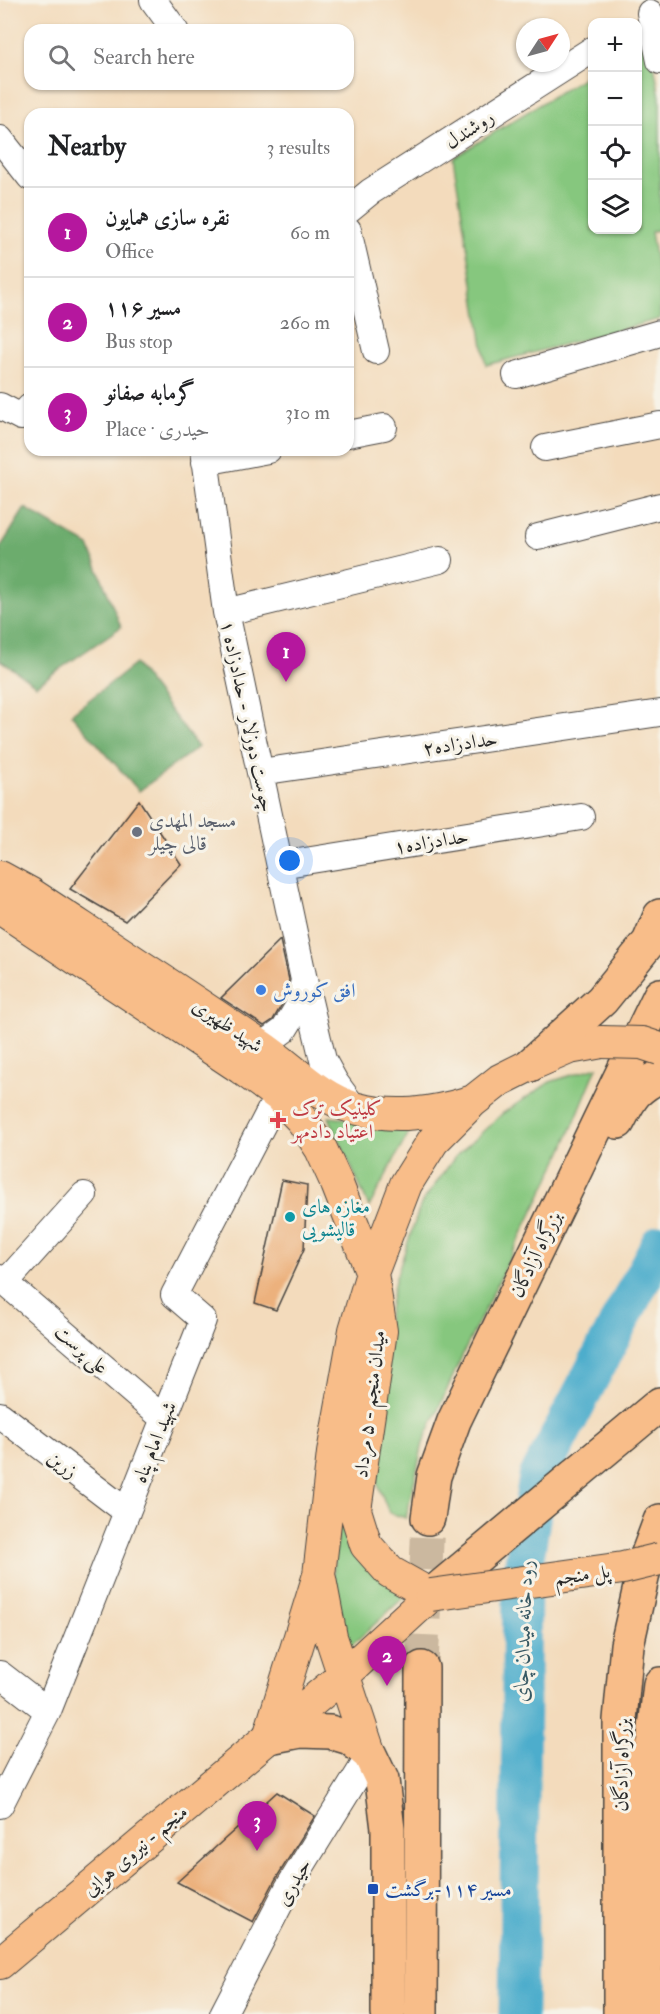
<!DOCTYPE html>
<html lang="en">
<head>
<meta charset="utf-8">
<style>
	:root { --surface:#fff; --page:#f2f2f2; --text:#202124; --muted:#757577; --line:#e0e0e0; --accent:#b5179e }
	body { margin:0; font-family:"IM FELL Double Pica",Amiri,serif; background:var(--page); color:var(--text) }
	.controls { position:absolute; right:18px; top:18px; display:grid; overflow:hidden; border-radius:12px; box-shadow:0 2px 4px #0004 }
	.controls button { width:54px; height:54px; display:grid; place-items:center; padding:0; border:0; border-bottom:2px solid var(--line); background:var(--surface); color:var(--text); font:30px sans-serif }
	.compass { position:absolute; left:516px; top:18px; width:54px; height:54px; border-radius:50%; background:var(--surface); box-shadow:0 2px 4px #0004; rotate:54deg }
	.you { position:absolute; left:290px; top:861px; width:21px; height:21px; margin:-15px; border:4px solid #fff; border-radius:50%; background:#1a73e8; box-shadow:0 0 0 9px #1a73e833 }
	.badge { display:grid; place-items:center; width:39px; height:39px; border-radius:50%; background:var(--accent); color:#fff; font-size:20px; font-weight:700 }
	.pin { position:absolute; translate:-50% -50px; filter:drop-shadow(0 2px 3px #0008) }
	.pin::after { content:''; position:absolute; top:32px; width:21px; height:18px; background:inherit; clip-path:polygon(0 0,100% 0,50% 100%) }
	.list { margin:0; padding:0; list-style:none }
	h2 { display:flex; justify-content:space-between; align-items:center; height:78px; margin:0; padding:0 24px; font-size:26px }
	h2 small { font-size:20px; font-weight:400; color:var(--muted) }
	.list li { display:grid; grid-template-columns:39px 1fr auto; gap:18px; align-items:center; box-sizing:border-box; height:90px; padding:0 24px; border-top:2px solid var(--line) }
	.list b { display:block; font-size:22px; white-space:nowrap }
	.list p { margin:0; font-size:20px; white-space:nowrap; color:var(--muted) }
	.list em { font-size:20px; font-style:normal; color:var(--muted) }
	.icon { flex:none; width:33px; height:33px; fill:none; stroke:currentColor; stroke-width:2; stroke-linecap:round; stroke-linejoin:round }
	.map { position:relative; flex:none; width:660px; height:2014px; overflow:hidden }
	.search { position:absolute; background:var(--surface); box-shadow:0 2px 4px #0004; left:24px; top:24px; width:330px; height:66px; display:flex; align-items:center; gap:15px; box-sizing:border-box; padding:0 21px; border-radius:18px; color:var(--muted); font-size:22px }
	.panel { position:absolute; background:var(--surface); box-shadow:0 2px 4px #0004; left:24px; top:108px; width:330px; height:348px; border-radius:18px }
	.map>svg:first-child { display:block }
	.green { fill:#86c77e; stroke:#587954; stroke-width:1.5 }
	.forest { fill:#6cac6d; stroke:#4c6c4c; stroke-width:1.5 }
	.lines { fill:none; stroke-linecap:round; stroke-linejoin:round }
	.river { stroke:#4dadcc; stroke-width:39 }
	.building { fill:#ecb17d }
	.highway-tunnel { stroke:#cbb89f; stroke-width:33; stroke-dasharray:33 16; stroke-linecap:butt }
	.minor-casing { stroke:#494541; stroke-width:28 }
	.major-casing { stroke:#494541; stroke-width:34 }
	.highway-casing { stroke:#494541; stroke-width:36 }
	.minor { stroke:#fff; stroke-width:26 }
	.major { stroke:#f8bd89; stroke-width:32 }
	.highway { stroke:#f8bd89; stroke-width:33 }
	.major-bridge-casing { stroke:#494541; stroke-width:34; stroke-linecap:butt }
	.major-bridge { stroke:#f8bd89; stroke-width:32 }
	.worship-dot { fill:#6b7280; stroke:#f7f3e8; stroke-width:2 }
	.shop-dot { fill:#3f7fe0; stroke:#f7f3e8; stroke-width:2 }
	.health-dot { fill:#e0444e; stroke:#f7f3e8; stroke-width:2 }
	.culture-dot { fill:#0f9aa8; stroke:#f7f3e8; stroke-width:2 }
	.transit-dot { fill:#1a4fb4; stroke:#f7f3e8; stroke-width:2 }
	.labels { text-anchor:middle; stroke-width:6; stroke-linejoin:round; paint-order:stroke }
	.street-label { font-size:20px; fill:#2b2b2b; stroke:#f7f3e8 }
	.worship-label { font-size:20px; fill:#5b616d; stroke:#f7f3e8; text-anchor:start }
	.shop-label { font-size:20px; fill:#366cbe; stroke:#f7f3e8; text-anchor:start }
	.health-label { font-size:20px; fill:#be3a42; stroke:#f7f3e8; text-anchor:start }
	.culture-label { font-size:20px; fill:#0d838f; stroke:#f7f3e8; text-anchor:start }
	.transit-label { font-size:20px; fill:#164399; stroke:#f7f3e8; text-anchor:start }
	.water-label { font-size:21px; font-style:italic; fill:#375863; stroke:#f7f3e8 }
</style>
</head>
<body>
<div class="map">
<svg width="660" height="2014" viewBox="0 0 660 2014">
	<rect width="100%" height="100%" fill="#f7f3e8"/>
	<filter id="ink" filterUnits="userSpaceOnUse"><feTurbulence type="fractalNoise" baseFrequency=".0167" numOctaves="2"/><feDisplacementMap in="SourceGraphic" scale="12" xChannelSelector="R" yChannelSelector="G"/><feConvolveMatrix kernelMatrix="1 2 1 2 8 2 1 2 1" color-interpolation-filters="sRGB"/></filter>
	<filter id="wash" filterUnits="userSpaceOnUse"><feTurbulence type="fractalNoise" baseFrequency=".008" numOctaves="4" result="noise"/><feDisplacementMap in="SourceGraphic" scale="24" xChannelSelector="R" yChannelSelector="G"/><feGaussianBlur stdDeviation="1.35" result="paint"/><feColorMatrix in="noise" values="0 0 0 0 0 0 0 0 0 0 0 0 0 0 0 0 0 1.4 0 .05"/><feComposite in="paint" operator="in"/></filter>
	<g filter="url(#wash)">
		<rect width="100%" height="100%" fill="#f3dbbc"/>
		<path class="green" d="M649,37L660,97V229L651,232L660,286V319L486,365L453,158L592,72V230H638V44Z
			M597,1067L562,1152L462,1356L423,1443L406,1518L389,1513L377,1482L371,1401L395,1280L421,1204L455,1157L503,1113L550,1082Z
			M329,1117L413,1125L369,1207Z
			M344,1508L357,1546L403,1598L350,1647C346,1638 342,1630 339,1621C327,1584 336,1544 344,1508Z"/>
		<path class="forest" d="M25,508L89,546L121,627L36,685L0,660V548Z
			M135,664L198,747L139,791L71,714Z"/>
		<g class="lines">
			<path class="river" d="M518,2014L522,1575L538,1477L660,1244"/>
		</g>
		<g id="blocks">
			<path class="building" d="M139,800L181,864L125,921L70,889Z
				M280,940L289,980L284,1001L273,1020L264,1026L221,998Z
				M282,1180L307,1185L304,1249L276,1310L255,1303Z
				M277,1792L315,1816L275,1880L253,1922L177,1882Z"/>
		</g>
	</g>
	<g filter="url(#ink)">
		<use href="#blocks" fill-opacity="0" stroke="#494541" stroke-width="1.5"/>
		<g class="lines">
			<path class="highway-tunnel" d="M422,1668L428,1518"/>
			<g class="minor-casing">
				<path id="minor" d="M153,0L175,30
					M650,13L660,61
					M0,139L30,177
					M348,210L370,192L592,50
					M348,230L376,351
					M516,375L660,333
					M0,406L21,417L30,407
					M348,434L384,427
					M545,448L660,425
					M204,450L226,612L304,980
					M205,462L268,450
					M538,537L660,506
					M226,612L440,560
					M260,772L660,713
					M280,865L581,817
					M262,1046L284,1030L298,1007L304,980L323,1060L335,1082L354,1108
					M0,1278L164,1419
					M5,1283L84,1195
					M0,1415L127,1512
					M0,1674L48,1711
					M0,1805L48,1711L203,1320L174,1295L278,1095
					M223,2014L288,1888L370,1755"/>
			</g>
			<g class="major-casing">
				<path id="major" d="M0,877L31,894C107,944 184,994 259,1045C291,1066 317,1097 354,1108C394,1119 431,1114 470,1102
					M0,908L241,1068L278,1095L302,1120L321,1149L337,1184L372,1273L355,1330L333,1453L319,1575L269,1737L344,1675L431,1595L390,1572L366,1545L355,1510L381,1331L372,1273L406,1184L433,1141L472,1102L500,1080L530,1065L569,1048L602,1042
					M320,1579L331,1637L370,1755
					M0,1963L269,1737"/>
			</g>
			<g class="highway-casing">
				<path id="highway" d="M530,1065L602,1000L649,942L660,916
					M618,1122C631,1097 634,1089 660,1076
					M428,1518L434,1476L454,1421L660,995
					M431,1595L660,1404
					M269,1737L300,1731L330,1732L350,1738L370,1755L382,1780L388,1829V2014
					M421,2014L422,1668
					M620,2014V1720L627,1645L647,1556L660,1521
					M644,2014L652,1755L660,1684"/>
			</g>
			<use href="#minor" class="minor"/>
			<use href="#major" class="major"/>
			<use href="#highway" class="highway"/>
			<g class="major-bridge-casing">
				<path id="major-bridge" d="M602,1042L642,1043L660,1049
					M431,1595L623,1568L660,1559"/>
			</g>
			<use href="#major-bridge" class="major-bridge"/>
		</g>
	</g>
	<circle class="worship-dot" cx="137" cy="832" r="6"/>
	<circle class="shop-dot" cx="261" cy="990" r="6"/>
	<path class="health-dot" d="M275 1111h6v6h6v6h-6v6h-6v-6h-6v-6h6z"/>
	<circle class="culture-dot" cx="290" cy="1217" r="6"/>
	<rect class="transit-dot" x="367" y="1883" width="12" height="12" rx="3"/>
	<g class="labels">
		<g class="street-label">
			<text transform="translate(469 129) rotate(-33)" y="7">روشندل</text>
			<text transform="translate(248 716) rotate(78)" y="7">چوست دوزلار - حدادزاده ۱</text>
			<text transform="translate(460 743) rotate(-8)" y="7">حدادزاده۲</text>
			<text transform="translate(431 841) rotate(-9)" y="7">حدادزاده۱</text>
			<text transform="translate(228 1025) rotate(34)" y="7">شهید ظهیری</text>
			<text transform="translate(535 1254) rotate(-64)" y="7">بزرگراه آزادگان</text>
			<text transform="translate(82 1349) rotate(41)" y="7">علی پرست</text>
			<text transform="translate(369 1404) rotate(-83)" y="7">میدان منجم - ۵ مرداد</text>
			<text transform="translate(154 1442) rotate(-68)" y="7">شهید امام پناه</text>
			<text transform="translate(63 1464) rotate(37)" y="7">زرین</text>
			<text transform="translate(582 1574) rotate(-8)" y="7">پل منجم</text>
			<text transform="translate(621 1765) rotate(-89)" y="7">بزرگراه آزادگان</text>
			<text transform="translate(135 1850) rotate(-40)" y="7">منجم - نیروی هوایی</text>
			<text transform="translate(293 1882) rotate(-60)" y="7">حیدری</text>
		</g>
		<g class="worship-label">
			<text x="149" y="827">مسجد المهدی<tspan x="149" dy="23">قالی چیلر</tspan></text>
		</g>
		<g class="shop-label">
			<text x="273" y="997">افق کوروش</text>
		</g>
		<g class="health-label">
			<text x="292" y="1115">کلینیک ترک<tspan x="292" dy="23">اعتیاد دادمهر</tspan></text>
		</g>
		<g class="culture-label">
			<text x="302" y="1213">مغازه های<tspan x="302" dy="23">قالیشویی</tspan></text>
		</g>
		<g class="transit-label">
			<text x="385" y="1896">مسیر ۱۱۴-برگشت</text>
		</g>
		<g class="water-label">
			<text transform="translate(523 1631) rotate(-88)" y="7">رود خانه میدان چای</text>
		</g>
	</g>
</svg>
<div class="controls">
<button>+</button>
<button>−</button>
<button><svg class="icon" aria-label="locate" viewBox="0 0 24 24"><circle cx="12" cy="12" r="6"/><path d="M12 2v4M12 18v4M2 12h4M18 12h4"/></svg></button>
<button><svg class="icon" aria-label="layers" viewBox="0 0 24 24"><path d="M12 4l9 5-9 5-9-5zM3 14l9 5 9-5"/></svg></button>
</div>
<svg class="compass" viewBox="-18 -18 36 36"><path d="M0-13l5 13h-10z" fill="#e53935"/><path d="M0 13l5-13h-10z" fill="#757577"/></svg>
<div class="you"></div>
<div class="pin badge" style="left:286px;top:682px">1</div>
<div class="pin badge" style="left:387px;top:1686px">2</div>
<div class="pin badge" style="left:257px;top:1851px">3</div>
<div class="search"><svg class="icon" aria-label="search" viewBox="0 0 24 24"><circle cx="10" cy="10" r="6"/><path d="M15 15l6 6"/></svg>Search here</div>
<section class="panel">
<h2>Nearby<small>3 results</small></h2>
<ul class="list">
<li><span class="badge">1</span><div><b>نقره سازی همایون</b><p>Office</p></div><em>60 m</em></li>
<li><span class="badge">2</span><div><b>مسیر ۱۱۶</b><p>Bus stop</p></div><em>260 m</em></li>
<li><span class="badge">3</span><div><b>گرمابه صفانو</b><p>Place · حیدری</p></div><em>310 m</em></li>
</ul>
</section>
</div>
</body>
</html>
